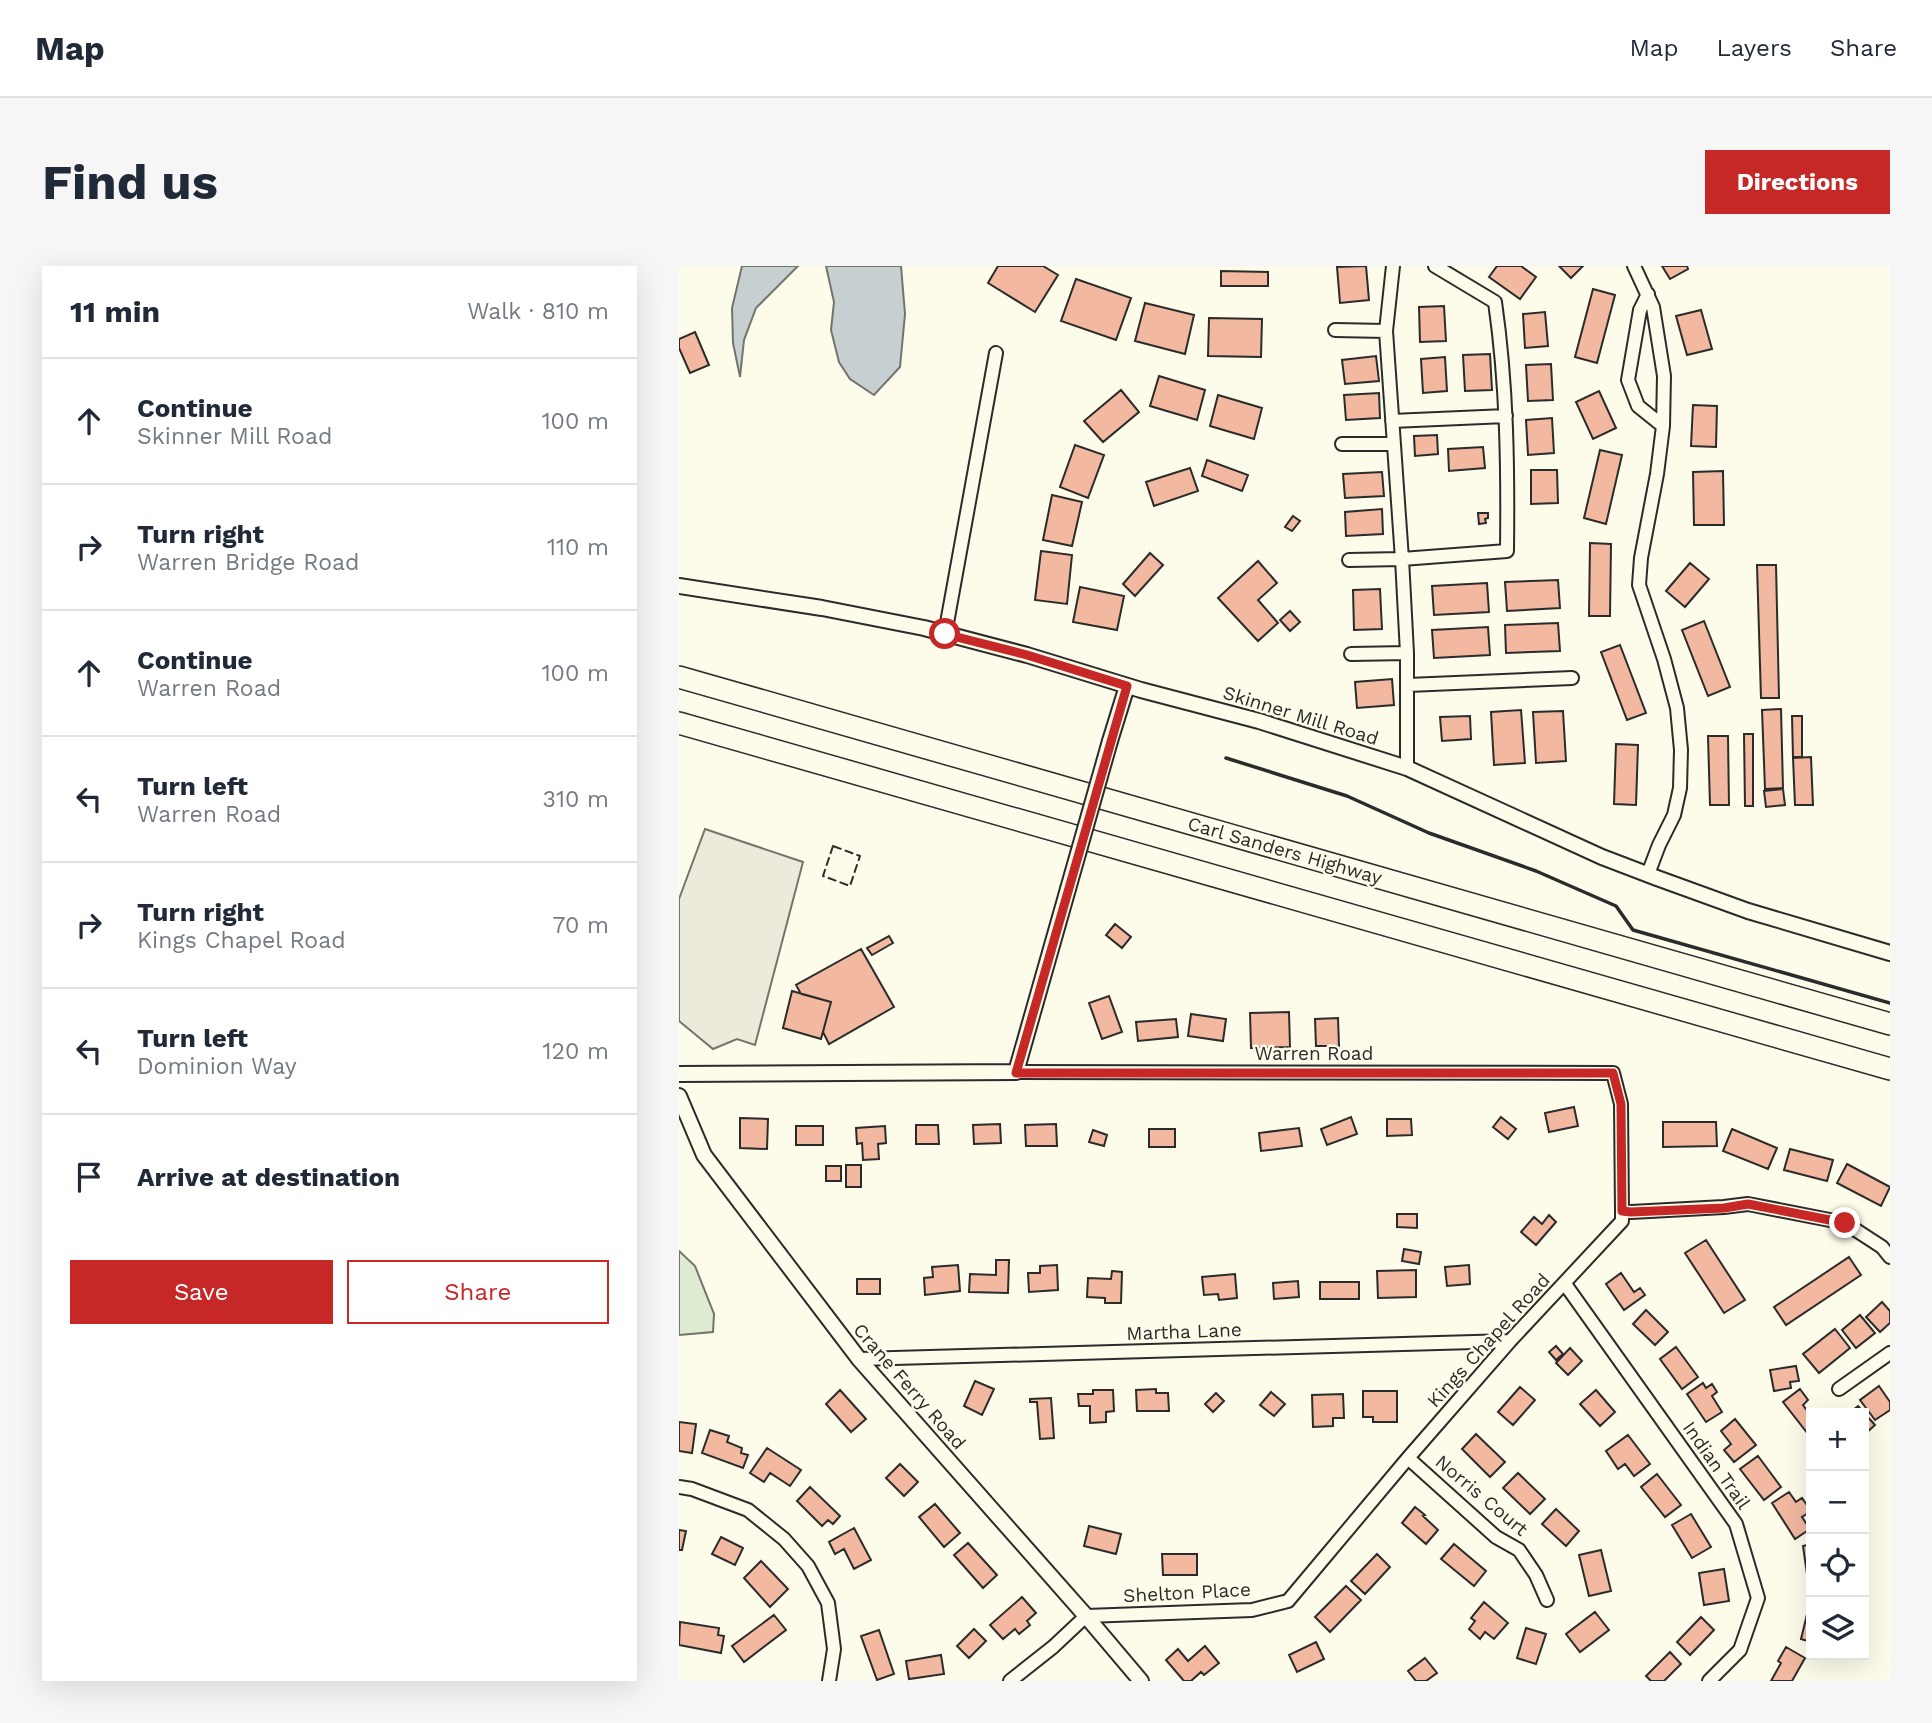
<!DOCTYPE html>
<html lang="en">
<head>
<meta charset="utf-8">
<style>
	:root { --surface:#fff; --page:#f6f6f7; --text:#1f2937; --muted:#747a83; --line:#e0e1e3; --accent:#c62828 }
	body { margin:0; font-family:"Work Sans",sans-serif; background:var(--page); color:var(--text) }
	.controls { position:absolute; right:21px; bottom:21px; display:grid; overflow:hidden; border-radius:0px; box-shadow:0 7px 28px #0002 }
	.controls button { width:63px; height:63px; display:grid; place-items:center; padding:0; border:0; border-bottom:2px solid var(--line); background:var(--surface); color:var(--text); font:35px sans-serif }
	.stop { position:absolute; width:21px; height:21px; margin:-16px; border:5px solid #c62828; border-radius:50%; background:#fff }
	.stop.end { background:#c62828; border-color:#fff; box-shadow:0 2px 7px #0008 }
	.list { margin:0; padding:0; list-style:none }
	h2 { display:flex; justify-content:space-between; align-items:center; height:91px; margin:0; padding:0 28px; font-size:30px }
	h2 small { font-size:23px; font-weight:400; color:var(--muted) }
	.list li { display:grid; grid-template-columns:46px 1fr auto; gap:21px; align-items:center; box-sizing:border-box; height:126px; padding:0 28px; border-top:2px solid var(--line) }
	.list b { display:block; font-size:26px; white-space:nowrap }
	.list p { margin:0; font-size:23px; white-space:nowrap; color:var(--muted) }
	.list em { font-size:23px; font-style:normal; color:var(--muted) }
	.actions { display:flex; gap:14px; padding:21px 28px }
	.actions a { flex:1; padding:16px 0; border:2px solid var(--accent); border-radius:0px; text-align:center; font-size:24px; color:var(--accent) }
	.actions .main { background:var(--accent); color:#fff }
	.icon { flex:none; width:38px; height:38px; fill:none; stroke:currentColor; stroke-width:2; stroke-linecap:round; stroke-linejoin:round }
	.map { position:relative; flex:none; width:1211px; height:1415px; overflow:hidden; border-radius:0px }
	header { display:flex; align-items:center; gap:42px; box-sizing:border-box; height:98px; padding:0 35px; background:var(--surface); border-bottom:2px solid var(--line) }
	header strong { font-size:33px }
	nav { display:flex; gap:38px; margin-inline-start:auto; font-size:24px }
	.intro { display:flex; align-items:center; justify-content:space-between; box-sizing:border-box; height:168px; padding:0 42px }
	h1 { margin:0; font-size:49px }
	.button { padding:18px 32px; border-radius:0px; background:var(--accent); color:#fff; font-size:24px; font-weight:700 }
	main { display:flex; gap:42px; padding:0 42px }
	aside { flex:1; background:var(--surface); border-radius:0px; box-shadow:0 7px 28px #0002 }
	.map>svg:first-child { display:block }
	.green { fill:#deebd1; stroke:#74746e; stroke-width:2 }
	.parking { fill:#eceadb; stroke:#74746e; stroke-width:2 }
	.water { fill:#c7d0d0; stroke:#74746e; stroke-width:2 }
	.building { fill:#f2b8a0; stroke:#2b2b2b; stroke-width:2 }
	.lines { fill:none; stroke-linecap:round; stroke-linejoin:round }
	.minor-casing { stroke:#2b2b2b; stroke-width:16 }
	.tertiary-casing { stroke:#2b2b2b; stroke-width:18 }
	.motorway-casing { stroke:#2b2b2b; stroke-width:24 }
	.minor { stroke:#fdfbea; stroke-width:12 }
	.tertiary { stroke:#fdfbea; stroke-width:14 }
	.motorway { stroke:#fdfbea; stroke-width:21 }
	.tertiary-bridge-casing { stroke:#2b2b2b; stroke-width:18; stroke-linecap:butt }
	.tertiary-bridge { stroke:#fdfbea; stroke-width:14 }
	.fence { stroke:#2b2b2b; stroke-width:2; stroke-dasharray:9 3.5; stroke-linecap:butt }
	.wall { stroke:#2b2b2b; stroke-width:3.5 }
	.route { stroke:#c62828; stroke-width:9 }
	.labels { text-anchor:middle; stroke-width:5; stroke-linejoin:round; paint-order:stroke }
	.street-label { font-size:19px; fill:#2b2b2b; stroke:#fdfbea }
</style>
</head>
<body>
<header>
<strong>Map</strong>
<nav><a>Map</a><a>Layers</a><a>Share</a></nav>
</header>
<div class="intro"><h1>Find us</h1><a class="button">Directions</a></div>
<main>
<aside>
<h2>11 min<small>Walk · 810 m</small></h2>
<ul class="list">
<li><svg class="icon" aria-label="ahead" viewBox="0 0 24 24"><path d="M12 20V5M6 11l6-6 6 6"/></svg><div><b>Continue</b><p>Skinner Mill Road</p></div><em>100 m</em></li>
<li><svg class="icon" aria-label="right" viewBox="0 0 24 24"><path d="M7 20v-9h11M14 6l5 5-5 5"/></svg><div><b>Turn right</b><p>Warren Bridge Road</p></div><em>110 m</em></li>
<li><svg class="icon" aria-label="ahead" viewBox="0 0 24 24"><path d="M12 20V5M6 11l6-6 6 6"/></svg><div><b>Continue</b><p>Warren Road</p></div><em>100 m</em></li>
<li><svg class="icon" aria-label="left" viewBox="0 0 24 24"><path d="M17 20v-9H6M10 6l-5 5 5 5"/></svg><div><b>Turn left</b><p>Warren Road</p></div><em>310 m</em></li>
<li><svg class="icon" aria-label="right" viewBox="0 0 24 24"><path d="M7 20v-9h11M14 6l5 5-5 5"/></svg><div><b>Turn right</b><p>Kings Chapel Road</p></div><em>70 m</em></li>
<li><svg class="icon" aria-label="left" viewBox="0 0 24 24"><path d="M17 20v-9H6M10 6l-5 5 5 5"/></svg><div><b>Turn left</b><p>Dominion Way</p></div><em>120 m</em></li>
<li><svg class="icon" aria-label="arrive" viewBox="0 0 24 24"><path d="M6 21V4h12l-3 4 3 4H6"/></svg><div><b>Arrive at destination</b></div></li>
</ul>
<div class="actions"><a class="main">Save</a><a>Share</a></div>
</aside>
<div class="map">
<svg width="1211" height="1415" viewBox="0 0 1211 1415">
	<rect width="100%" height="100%" fill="#fdfbea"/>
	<path class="green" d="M0,985L16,1000L35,1048L34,1066L0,1069Z"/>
	<path class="parking" d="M26,563L124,596L76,779L58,773L34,783L0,755V633Z"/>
	<path class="water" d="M63,0H119L77,42L65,74L61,111L54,77L53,42Z
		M147,0H222L226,48L221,101L195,129L171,113L160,96L152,64L155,36Z"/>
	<path class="building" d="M319,0H364L379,9L356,46L309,17Z
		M687,0L690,34L661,37L658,1Z
		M818,0H842L857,11L841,33L810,11Z
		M880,0H904L892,12Z
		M983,0H1008L1009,3L991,13Z
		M542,5L589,6V20H542Z
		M397,13L452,32L437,74L382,55Z
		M914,23L936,29L918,97L896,91Z
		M466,37L515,49L506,88L456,75Z
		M765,40L767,75L741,76L740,41Z
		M1022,44L1033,83L1008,89L997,50Z
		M866,46L869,80L846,82L844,48Z
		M530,52L583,53L582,91L529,90Z
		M16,66L30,99L11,107L0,82V73Z
		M811,88L813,124L786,125L784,89Z
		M697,90L700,115L666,118L663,94Z
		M766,91L768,125L744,127L742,93Z
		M872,98L874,134L849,135L847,99Z
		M480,110L526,124L518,154L471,140Z
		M442,124L460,146L424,176L405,155Z
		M920,125L937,162L914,173L897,136Z
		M700,127L701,152L667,154L665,129Z
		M539,129L583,142L575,173L531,160Z
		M1014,139L1038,140L1037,181L1012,180Z
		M873,152L875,187L849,189L847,154Z
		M758,169L759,188L736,190L735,170Z
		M396,179L425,189L409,232L381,221Z
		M804,181L806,202L770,205L769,183Z
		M921,184L943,189L927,258L905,252Z
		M528,194L569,209L563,225L523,210Z
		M511,202L519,225L475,240L467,216Z
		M852,204H878L879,237L852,238Z
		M1044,205L1045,259H1015L1014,206Z
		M703,206L705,230L666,232L664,208Z
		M373,229L403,236L393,280L364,274Z
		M703,243L704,268L667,270L666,246Z
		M799,247H809V252L806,253L807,257L800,258Z
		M614,250L621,255L613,265L606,261Z
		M911,277L932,278L931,350H910Z
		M362,285L393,289L388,338L356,334Z
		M471,287L484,299L456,330L444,318Z
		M579,295L598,317L579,334L599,357L579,375L539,332Z
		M1011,297L1030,313L1006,341L987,325Z
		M1078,299H1097L1100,432H1082Z
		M879,314L881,342L828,345L826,316Z
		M808,317L810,346L755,349L753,320Z
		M401,321L445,330L438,364L394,356Z
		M701,323L703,363L675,364L674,324Z
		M611,345L621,356L611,365L601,354Z
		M1025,355L1051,421L1029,430L1003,364Z
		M879,357L881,385L827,387L826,359Z
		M809,361L811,389L755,392L753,364Z
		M941,379L967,447L948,454L922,386Z
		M713,413L715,439L678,442L676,416Z
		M1102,443L1104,522L1086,523L1083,444Z
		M842,444L846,497L815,499L812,446Z
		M884,445L887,495L857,497L854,446Z
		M791,450L792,473L763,475L761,451Z
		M1113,450H1123V491H1114Z
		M1065,468H1074V540H1066Z
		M1029,470H1049L1050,539H1031Z
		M937,478L959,479L957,539L935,538Z
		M1132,491L1134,539H1116L1114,492Z
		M1104,523L1106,539L1087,541L1085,525Z
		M436,658L452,671L443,682L427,669Z
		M210,670L214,677L193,689L188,682Z
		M182,683L215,741L150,778L144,766L152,736L122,728L117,719Z
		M113,725L152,736L142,773L104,762Z
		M430,730L443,766L423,773L410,737Z
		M610,746L611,781L572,782L571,747Z
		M512,748L547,753L544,775L509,770Z
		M659,752L660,780H637L636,753Z
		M497,753L499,771L459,775L457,756Z
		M895,841L899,860L870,866L866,847Z
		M672,851L678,868L648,879L642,863Z
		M822,851L837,863L829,873L814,861Z
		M61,852L89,853L88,883L61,882Z
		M708,853H732L733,869L708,870Z
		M984,856H1037L1038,880L984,881Z
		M321,858L322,877L295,878L294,859Z
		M377,858L378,880H347L346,859Z
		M237,859H259L260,878H237Z
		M117,860H144V879H117Z
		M206,860L207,877L199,878L200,893L184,894L183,877L178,878L177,862Z
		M620,862L623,880L582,885L580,867Z
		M470,863H496V881H470Z
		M1053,863L1098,882L1089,903L1044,885Z
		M414,864L428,869L425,880L410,876Z
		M1111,883L1154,894L1148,915L1105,904Z
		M1168,898L1211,921L1202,940L1158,917Z
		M167,899H182V921H167Z
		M147,900H162V915H147Z
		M718,948H738V962L718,961Z
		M870,949L877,956L857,979L842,966L855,951L863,958Z
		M1027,974L1066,1034L1045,1047L1006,987Z
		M725,983L742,986L740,998L723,995Z
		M1170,991L1182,1009L1107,1059L1095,1041Z
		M317,994H330L329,1027L290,1026L291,1008L317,1009Z
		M279,999L281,1025L246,1029L245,1012L254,1011L253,1001Z
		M378,999L379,1024L350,1026L349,1007H361V1000Z
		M790,999L791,1018L768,1020L766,1001Z
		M737,1004V1031L699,1032L698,1005Z
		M433,1005L443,1006L442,1037H426V1032L408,1031L409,1012L432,1013Z
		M942,1007L955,1026L961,1022L966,1029L945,1044L927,1018Z
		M556,1008L558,1032L540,1034L539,1028L525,1029L523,1011Z
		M178,1013H201V1028H178Z
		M619,1015L620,1031L595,1033L594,1017Z
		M641,1016H680V1033H641Z
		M1203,1036L1211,1045V1057L1201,1066L1187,1051Z
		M967,1044L989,1066L976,1079L954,1058Z
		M1181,1049L1196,1067L1177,1082L1163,1064Z
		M1156,1063L1171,1082L1140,1107L1124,1088Z
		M877,1080L884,1088L877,1094L870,1086Z
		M997,1081L1019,1111L1003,1123L981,1093Z
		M891,1082L903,1095L889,1109L877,1097Z
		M1117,1100L1120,1115L1111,1116L1112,1122L1095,1125L1091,1104Z
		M296,1115L315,1123L303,1149L285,1140Z
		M1024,1117L1027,1122L1033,1118L1038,1126L1033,1130L1043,1146L1027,1156L1008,1128Z
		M1200,1120L1211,1136V1144L1196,1154L1181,1134Z
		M841,1121L856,1134L834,1159L819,1146Z
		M477,1123V1127H489L490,1145H458L457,1124Z
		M1121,1123L1129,1134L1124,1139L1132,1150V1165L1129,1168L1104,1136Z
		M161,1124L187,1153L172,1166L147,1138Z
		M414,1124H434L435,1145L427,1146V1156L411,1157V1140H400L399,1128H414Z
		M917,1124L936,1146L921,1160L901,1138Z
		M684,1125H718V1156H694V1151H684Z
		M592,1126L606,1138L595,1150L581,1139Z
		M537,1127L545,1135L534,1146L526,1138Z
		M664,1128L665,1152H654V1160L634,1161L633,1129Z
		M372,1132L375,1172L361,1173L358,1136H351V1133Z
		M1179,1140L1196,1159L1185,1169V1147H1170Z
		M1056,1153L1077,1179L1055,1196L1045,1184L1052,1178L1042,1165Z
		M0,1156L17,1158L13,1187L0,1185Z
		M31,1164L50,1170L48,1176L63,1182L62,1187L69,1189L64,1202L23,1187Z
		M797,1168L826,1196L811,1211L783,1183Z
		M949,1169L971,1198L955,1210L946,1198L939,1203L927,1185Z
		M88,1182L122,1204L111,1220L91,1207L85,1216L71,1207Z
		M1079,1190L1102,1221L1085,1234L1061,1203Z
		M221,1198L239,1216L225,1230L207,1212Z
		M839,1207L866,1233L851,1248L824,1222Z
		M978,1208L1002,1239L986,1251L962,1221Z
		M131,1221L161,1250L154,1258L149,1254L143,1260L118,1235Z
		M1110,1226L1117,1236L1123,1232L1132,1245L1123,1251L1131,1263L1116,1273L1093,1237Z
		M256,1238L281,1267L265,1281L240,1251Z
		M736,1241L746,1249L744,1250L759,1264L747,1278L723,1257Z
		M877,1243L900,1265L887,1280L863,1258Z
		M1012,1248L1032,1281L1013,1292L993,1259Z
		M410,1260L442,1268L437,1288L405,1280Z
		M175,1262L192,1294L175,1303L165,1283L156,1288L150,1276Z
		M0,1264L7,1265L3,1284H0Z
		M42,1271L64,1282L56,1299L33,1288Z
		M289,1277L318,1309L304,1322L275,1289Z
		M775,1278L807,1305L795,1320L762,1293Z
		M1132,1278V1322H1130L1124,1280Z
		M922,1284L932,1325L910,1330L900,1289Z
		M483,1288H518V1309H484Z
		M698,1288L711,1301L686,1328L672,1315Z
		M82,1295L109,1323L91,1341L65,1312Z
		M1045,1303L1050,1335L1025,1339L1020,1307Z
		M667,1320L682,1334L651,1366L636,1351Z
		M343,1331L357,1347L348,1355L351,1359L340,1368L336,1363L324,1373L311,1359Z
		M805,1336L829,1357L815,1373L806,1366L801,1373L790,1363L796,1355L792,1352Z
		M1131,1336H1132V1376L1122,1373Z
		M916,1346L930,1364L901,1386L887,1368Z
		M95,1349L107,1364L65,1396L53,1380Z
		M1022,1351L1035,1364L1011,1389L998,1376Z
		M1,1356L40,1362L39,1369L45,1370L42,1387L0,1379Z
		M847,1362L867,1368L857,1398L838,1392Z
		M295,1363L307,1375L290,1392L278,1380Z
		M200,1364L215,1408L198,1414L182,1370Z
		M637,1376L645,1393L618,1406L610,1389Z
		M526,1380L540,1397L525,1409L522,1406L512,1415H505L487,1394L499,1383L509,1395Z
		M1107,1381L1126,1392L1113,1415H1092L1102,1397L1099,1395Z
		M991,1386L1002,1398L985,1415H972L967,1410Z
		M262,1389L265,1408L230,1413L227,1395Z
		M746,1392L758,1407L747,1415H737L729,1405Z"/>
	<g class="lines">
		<g class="minor-casing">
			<path id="minor" d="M714,0L707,65L723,293L728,387V502
				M955,0L974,41L985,110L984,160L978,208L962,292L960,319L985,393L998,442L1002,484L1001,522L995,549L980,579L969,608
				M969,28L961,44L949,114L959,140L984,160
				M656,64L707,65
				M713,155L827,150
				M663,178H714
				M670,294L723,293L828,285C829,201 828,119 816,36L756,0
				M266,368L317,87
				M672,388L728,387
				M729,419L893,412
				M943,945L952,946L1045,941L1069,938L1166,957L1203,981L1211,991
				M886,1018L1057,1258L1079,1332L1061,1384L1030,1415
				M180,1093L831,1075
				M1160,1123L1211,1087
				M729,1192L817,1271L840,1284L857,1309L868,1334
				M0,1221L13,1223L69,1244L105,1273L129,1300L149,1337L155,1383L150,1415
				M331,1415L374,1381L407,1350L573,1344L609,1335L729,1192L831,1075L943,955V945L942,838L934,807L337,806"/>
		</g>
		<g class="tertiary-casing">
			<path id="tertiary" d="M0,320L143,342L245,362L348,389L462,424L580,455L728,502L923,591L978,612L1069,645L1211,687
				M431,475L448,420
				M0,808L337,806L389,623
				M0,830L25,889L180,1093L407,1350L462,1415"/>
		</g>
		<g class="motorway-casing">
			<path id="motorway" d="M0,411L1211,758
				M0,457L1211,803"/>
		</g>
		<use href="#minor" class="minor"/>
		<use href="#tertiary" class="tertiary"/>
		<use href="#motorway" class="motorway"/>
		<g class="tertiary-bridge-casing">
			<path id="tertiary-bridge" d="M389,623L431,475"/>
		</g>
		<use href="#tertiary-bridge" class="tertiary-bridge"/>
		<path class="fence" d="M154,580L181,590L171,620L144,610Z"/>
		<path class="wall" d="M547,492L668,530L750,567L857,605L937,640L954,664L1211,737"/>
	</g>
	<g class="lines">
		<path class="route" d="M266,368L348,389L448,420L337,807H934L942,838L943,945L952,946L1045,942L1069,938L1166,957"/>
	</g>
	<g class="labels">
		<g class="street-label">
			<text transform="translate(622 449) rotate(17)" y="7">Skinner Mill Road</text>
			<text transform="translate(606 584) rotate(16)" y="7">Carl Sanders Highway</text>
			<text x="635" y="794">Warren Road</text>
			<text transform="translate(505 1065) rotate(-2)" y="7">Martha Lane</text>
			<text transform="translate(809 1074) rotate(-48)" y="7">Kings Chapel Road</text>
			<text transform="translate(231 1120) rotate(49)" y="7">Crane Ferry Road</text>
			<text transform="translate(1038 1199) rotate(55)" y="7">Indian Trail</text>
			<text transform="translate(803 1229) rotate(40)" y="7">Norris Court</text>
			<text transform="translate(508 1326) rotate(-3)" y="7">Shelton Place</text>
		</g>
	</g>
</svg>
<div class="controls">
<button>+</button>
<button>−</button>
<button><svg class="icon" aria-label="locate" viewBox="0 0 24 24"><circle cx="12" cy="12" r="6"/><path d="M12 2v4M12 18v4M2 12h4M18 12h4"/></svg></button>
<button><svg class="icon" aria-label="layers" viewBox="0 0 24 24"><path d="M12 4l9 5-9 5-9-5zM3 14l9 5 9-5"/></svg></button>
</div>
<div class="stop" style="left:266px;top:368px"></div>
<div class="stop end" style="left:1166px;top:957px"></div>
</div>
</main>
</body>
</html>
